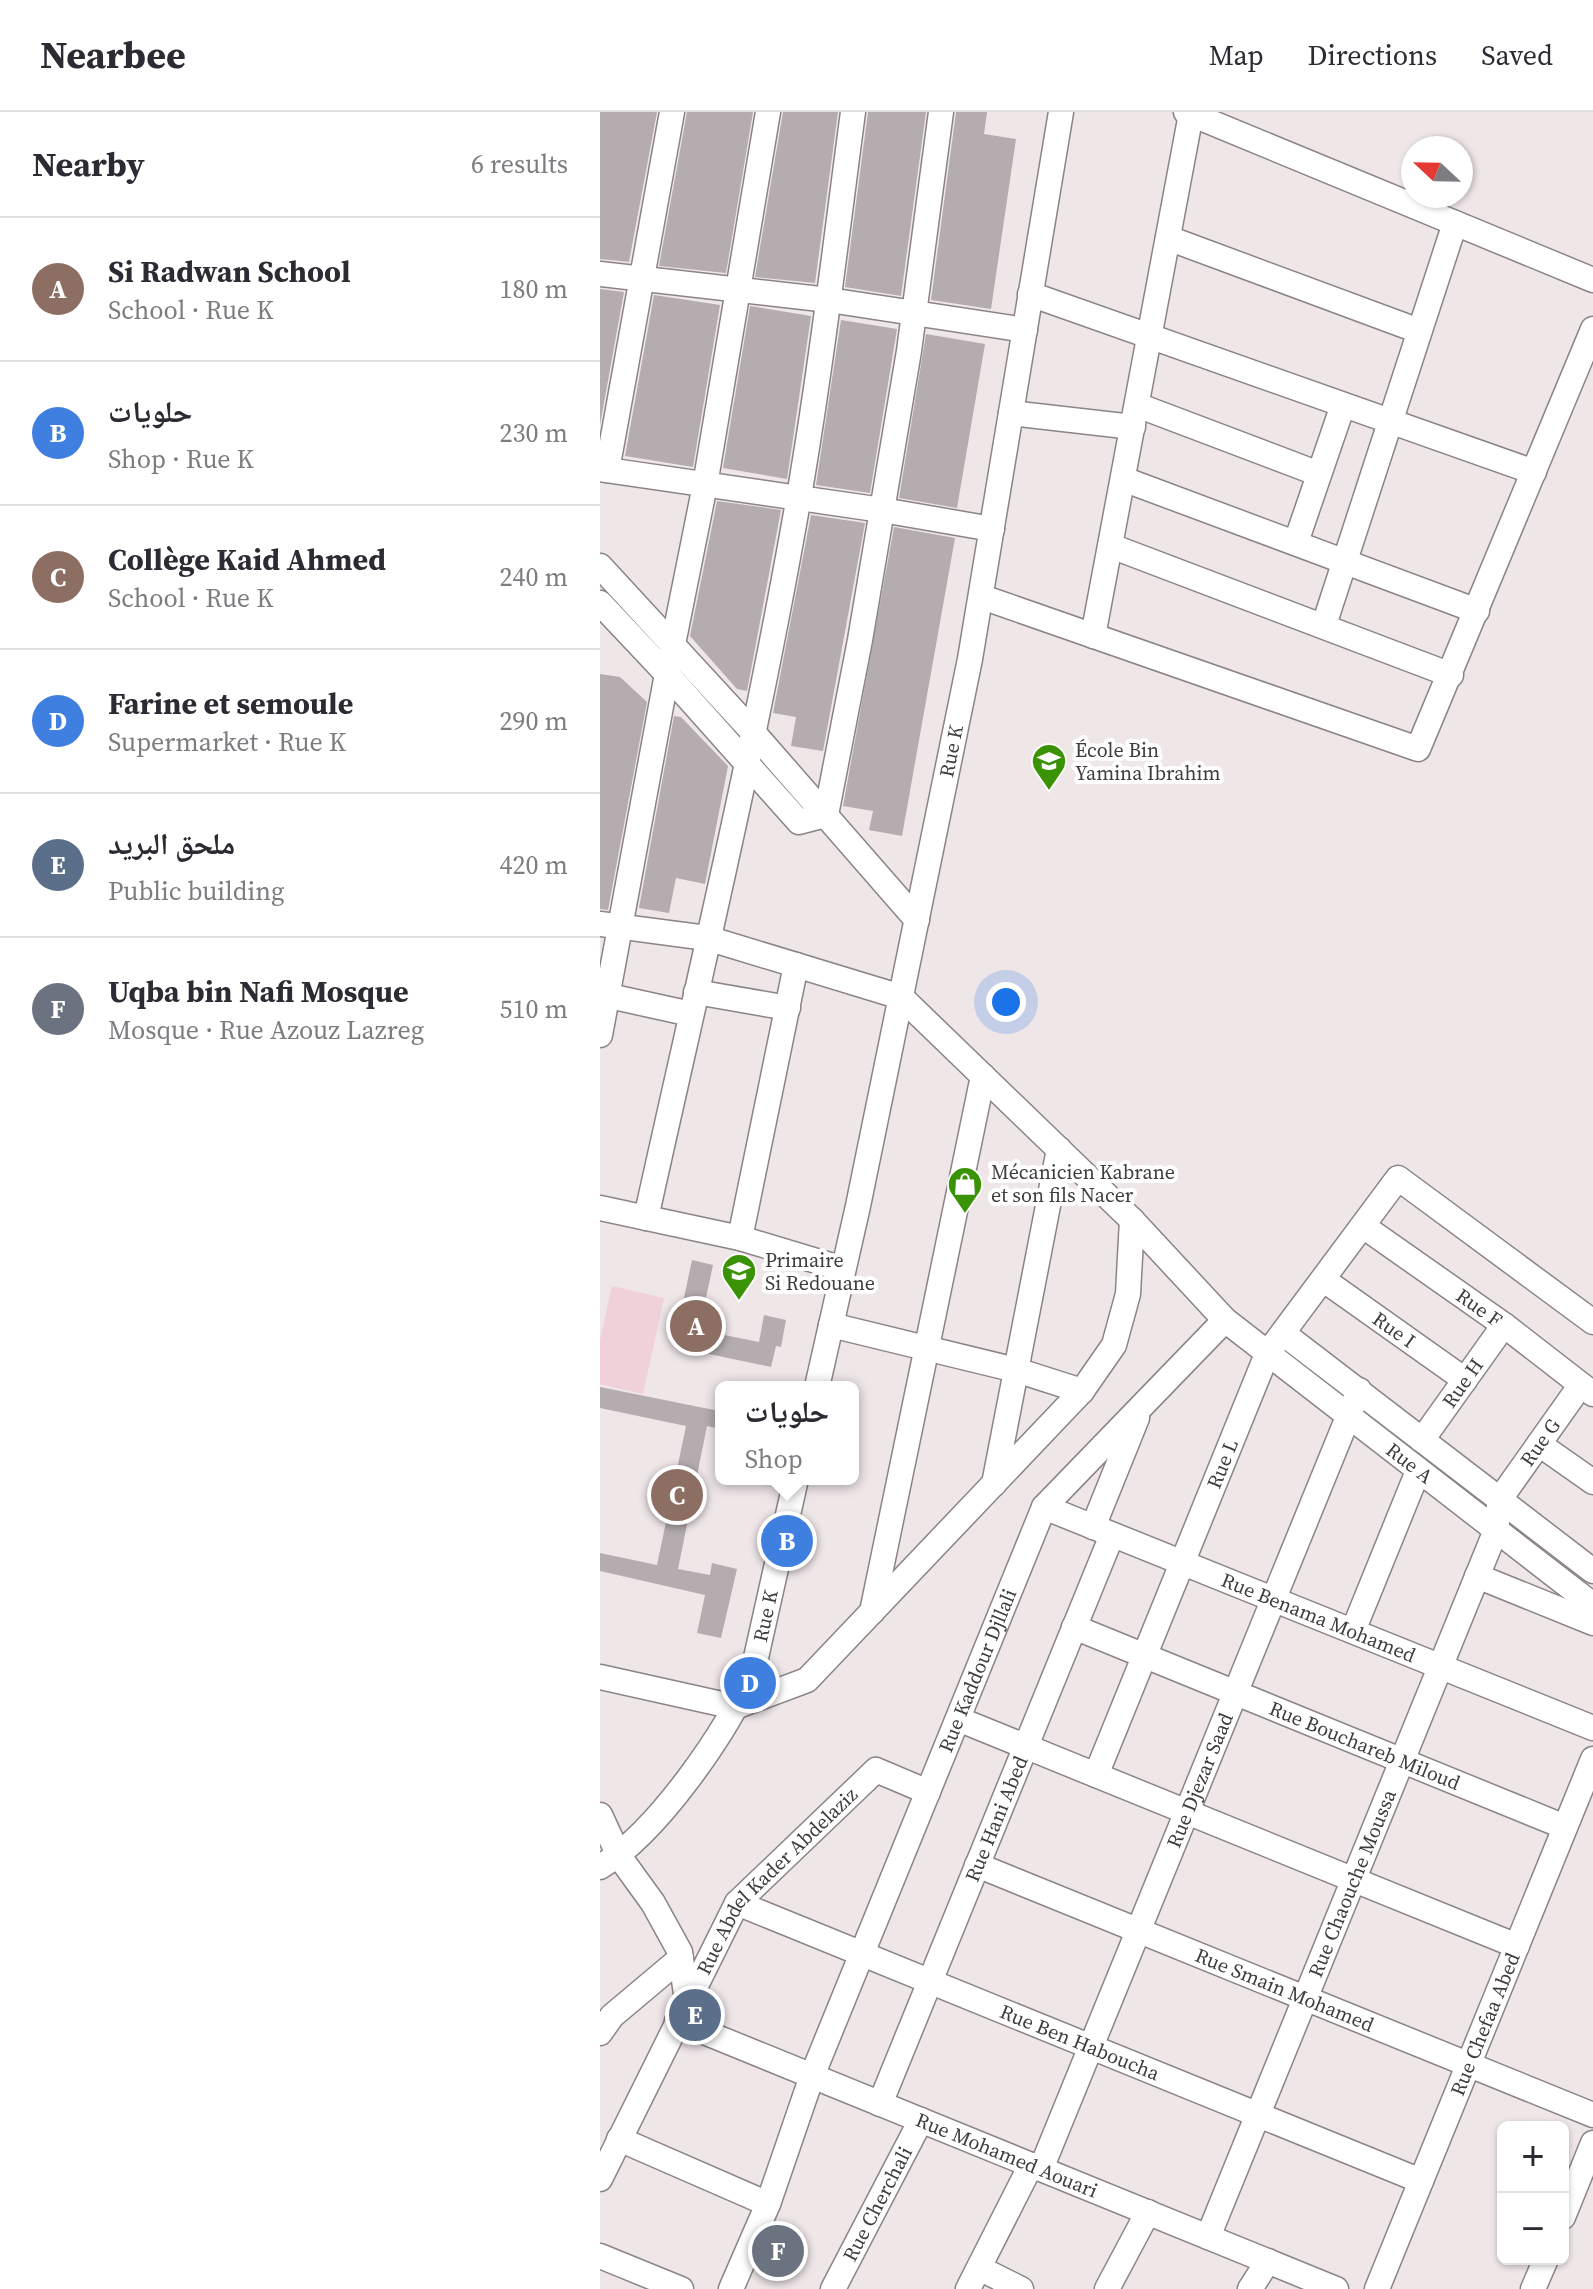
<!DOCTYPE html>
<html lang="en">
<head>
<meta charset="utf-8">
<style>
	:root { --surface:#fff; --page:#f2f2f3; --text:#2b2b33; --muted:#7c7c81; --line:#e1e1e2; --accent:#3a9304 }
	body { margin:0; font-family:"Source Serif 4","Noto Naskh Arabic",serif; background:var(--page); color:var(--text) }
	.controls { position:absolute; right:24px; bottom:24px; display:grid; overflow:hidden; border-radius:12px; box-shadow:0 2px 6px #0004 }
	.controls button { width:72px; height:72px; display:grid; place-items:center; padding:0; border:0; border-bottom:2px solid var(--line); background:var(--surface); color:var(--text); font:40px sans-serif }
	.compass { position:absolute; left:801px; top:24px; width:72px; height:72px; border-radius:50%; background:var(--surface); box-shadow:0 2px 6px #0004; rotate:292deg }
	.you { position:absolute; left:406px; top:890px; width:28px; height:28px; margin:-20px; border:6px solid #fff; border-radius:50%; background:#1a73e8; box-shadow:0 0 0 12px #1a73e833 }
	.badge { display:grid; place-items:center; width:52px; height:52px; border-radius:50%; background:var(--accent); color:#fff; font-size:26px; font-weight:700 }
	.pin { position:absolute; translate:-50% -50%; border:4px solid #fff; box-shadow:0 2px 8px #0006 }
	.popup { position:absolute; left:115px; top:1269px; width:144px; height:104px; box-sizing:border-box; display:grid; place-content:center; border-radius:12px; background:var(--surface); filter:drop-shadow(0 2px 6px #0005); font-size:26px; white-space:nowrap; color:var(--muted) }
	.popup b { font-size:30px; color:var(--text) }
	.popup::after { content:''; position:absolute; left:50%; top:100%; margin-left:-16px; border:16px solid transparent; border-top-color:var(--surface) }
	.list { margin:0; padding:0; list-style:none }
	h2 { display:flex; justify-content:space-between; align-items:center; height:104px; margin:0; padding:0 32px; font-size:34px }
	h2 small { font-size:26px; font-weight:400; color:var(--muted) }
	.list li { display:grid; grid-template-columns:52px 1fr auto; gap:24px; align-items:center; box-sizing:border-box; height:144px; padding:0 32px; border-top:2px solid var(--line) }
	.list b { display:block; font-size:30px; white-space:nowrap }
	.list p { margin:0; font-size:26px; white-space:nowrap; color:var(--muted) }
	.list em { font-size:26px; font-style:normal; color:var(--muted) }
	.map { position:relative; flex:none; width:993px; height:2177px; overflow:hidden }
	header { display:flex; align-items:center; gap:48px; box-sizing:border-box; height:112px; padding:0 40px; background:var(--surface); border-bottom:2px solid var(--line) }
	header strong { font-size:38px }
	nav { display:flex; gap:44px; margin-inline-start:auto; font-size:28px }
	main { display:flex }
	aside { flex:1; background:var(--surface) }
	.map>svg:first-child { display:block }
	.green { fill:#f0d0d9 }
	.building { fill:#b4acae }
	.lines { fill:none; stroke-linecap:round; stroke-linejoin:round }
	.minor-casing { stroke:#8b8385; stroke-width:27 }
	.minor { stroke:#fff; stroke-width:24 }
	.labels { text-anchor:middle; stroke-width:8; stroke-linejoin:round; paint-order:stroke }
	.poi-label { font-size:20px; fill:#3f3c3d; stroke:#fff; text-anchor:start }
	.street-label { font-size:20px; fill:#3f3c3d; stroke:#fff }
</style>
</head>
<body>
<header>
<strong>Nearbee</strong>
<nav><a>Map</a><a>Directions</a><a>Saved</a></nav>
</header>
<main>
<aside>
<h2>Nearby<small>6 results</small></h2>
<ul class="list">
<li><span class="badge" style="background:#8d6e63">A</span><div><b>Si Radwan School</b><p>School · Rue K</p></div><em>180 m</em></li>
<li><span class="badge" style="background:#3f7fe0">B</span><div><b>حلويات</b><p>Shop · Rue K</p></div><em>230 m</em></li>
<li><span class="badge" style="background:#8d6e63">C</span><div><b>Collège Kaid Ahmed</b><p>School · Rue K</p></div><em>240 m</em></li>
<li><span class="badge" style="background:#3f7fe0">D</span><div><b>Farine et semoule</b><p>Supermarket · Rue K</p></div><em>290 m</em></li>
<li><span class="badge" style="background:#5c6f8a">E</span><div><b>ملحق البريد</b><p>Public building</p></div><em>420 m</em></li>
<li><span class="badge" style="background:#6b7280">F</span><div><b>Uqba bin Nafi Mosque</b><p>Mosque · Rue Azouz Lazreg</p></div><em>510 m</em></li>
</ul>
</aside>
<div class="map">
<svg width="993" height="2177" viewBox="0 0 993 2177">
	<rect width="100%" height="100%" fill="#efe6e8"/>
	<path class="green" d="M12,1174L64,1186L43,1282L0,1272V1228Z"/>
	<path class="building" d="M0,0H57L29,150L0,147Z
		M87,0H153L126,161L59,154Z
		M183,0H238L215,171L155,165Z
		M268,0H326L301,184L245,175Z
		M356,0H387L384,22L416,27L391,197L331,188Z
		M0,177L24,180L0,313Z
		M54,183L120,193L93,355L25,344Z
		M150,194L211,204L187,367L123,356Z
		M241,208L297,217L270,381L216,373Z
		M326,222L385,232L357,396L299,386Z
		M117,389L181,398L147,579L137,577L90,524Z
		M211,403L265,411L223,639L191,634L196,605L173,601Z
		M294,415L355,426L302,724L269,718L273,699L243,694Z
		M0,562L20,565L47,590L8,798L0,797Z
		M74,604L81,605L128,654L105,772L76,766L69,801L39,796Z
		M92,1148L113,1153L99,1218L159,1230L164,1203L186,1208L181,1235L176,1234L171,1255L80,1236L84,1215L78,1214Z
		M0,1275L119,1299L116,1316L107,1314L78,1457L110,1463L112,1451L137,1457L121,1526L97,1521L105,1483L0,1459V1441L57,1453L86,1314L0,1296Z"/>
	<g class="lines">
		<g class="minor-casing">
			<g id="minor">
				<path d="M586,0L993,168"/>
				<path d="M568,126L819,219"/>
				<path d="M0,162L229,188L425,218"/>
				<path d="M430,182L934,360"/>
				<path d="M537,293L719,362"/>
				<path d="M411,301L533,315"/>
				<path d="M0,357L282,398L392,417"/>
				<path d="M7,358L72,0"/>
				<path d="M523,367L877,499"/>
				<path d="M696,430L743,293"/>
				<path d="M511,434L851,563"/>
				<path d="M0,454L152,619L317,808"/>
				<path d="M382,485L818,637L993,217"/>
				<path d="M0,491L67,562L199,710L226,703L260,528L309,239L341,0"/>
				<path d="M724,513L855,111"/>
				<path d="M493,524L591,2"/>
				<path d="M0,812L107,826L301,885L532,1108L528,1182L514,1233L482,1279L207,1568L135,1595L0,1565"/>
				<path d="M96,880L188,896"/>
				<path d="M0,882L91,902"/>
				<path d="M0,923L67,562L105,373L168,0"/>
				<path d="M0,1096L140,1126L243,1157"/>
				<path d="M46,1106C99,866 157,626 199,384C221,256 236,128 253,0"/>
				<path id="s1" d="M532,1108L625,1208L993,1493"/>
				<path id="s2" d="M763,1114L904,1213L993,1282"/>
				<path d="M140,1126L196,853"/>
				<path id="s3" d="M724,1168L865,1268"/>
				<path d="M231,1213L416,1258L482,1279"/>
				<path d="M684,1222L993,1459"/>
				<path id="s4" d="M217,1275L258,1094L370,547L461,0"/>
				<path id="s5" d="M822,1328L904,1213"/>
				<path d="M939,1332L993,1370"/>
				<path d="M394,1372L459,1037"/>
				<path id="s6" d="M444,1395L993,1616"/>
				<path d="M493,1415L537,1306"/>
				<path d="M877,1464L993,1511"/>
				<path d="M272,1500L383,964"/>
				<path id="s7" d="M474,1515L965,1715"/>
				<path d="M753,1519L818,1359"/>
				<path d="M358,1607L917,1834"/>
				<path id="s8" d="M496,1663L667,1242L798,1066L993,1210"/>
				<path d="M0,1703L19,1744L53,1791L80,1840L87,1889"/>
				<path id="s9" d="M377,1753L993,2003"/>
				<path id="s10" d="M0,1755C57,1721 127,1620 153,1559L196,1367"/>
				<path id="s11" d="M137,1791L821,2069"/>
				<path id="s12" d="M77,1909L736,2177"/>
				<path d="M0,1921L12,1904L81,1846"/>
				<path id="s13" d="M280,1992L512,1423"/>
				<path d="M19,2027L168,2092"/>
				<path id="s14" d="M441,2057L759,1278"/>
				<path id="s15" d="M0,2067L137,1791L276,1658L328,1680"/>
				<path d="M963,2105L993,2031"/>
				<path id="s16" d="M608,2125L896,1418L900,1387L980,1274"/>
				<path d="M0,2144L81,2177"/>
				<path d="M379,2156L421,2177"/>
				<path id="s17" d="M131,2177L168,2092L212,1964L444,1395L625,1208"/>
				<path id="s18" d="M233,2177L321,2008"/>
				<path d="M368,2177L431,2053"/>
				<path d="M507,2177L548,2100"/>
				<path d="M650,2177L668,2149"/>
				<path id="s19" d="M777,2177L993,1647"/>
				<path d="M933,2177L946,2147"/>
			</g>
		</g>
		<use href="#minor" class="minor"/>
	</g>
	<defs>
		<g id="school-pin" transform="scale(1.8)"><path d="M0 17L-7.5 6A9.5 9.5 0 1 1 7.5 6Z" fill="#3a9304" stroke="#fff"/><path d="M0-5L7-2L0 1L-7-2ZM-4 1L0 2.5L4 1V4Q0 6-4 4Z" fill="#fff"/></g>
		<g id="shop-pin" transform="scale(1.8)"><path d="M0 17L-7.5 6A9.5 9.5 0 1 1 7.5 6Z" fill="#3a9304" stroke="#fff"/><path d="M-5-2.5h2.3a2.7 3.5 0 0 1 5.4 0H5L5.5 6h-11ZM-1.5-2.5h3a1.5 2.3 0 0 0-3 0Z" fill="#fff"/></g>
	</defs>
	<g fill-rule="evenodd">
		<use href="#school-pin" x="449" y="649"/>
		<use href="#shop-pin" x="365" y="1072"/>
		<use href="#school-pin" x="139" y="1159"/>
	</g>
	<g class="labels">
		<g class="poi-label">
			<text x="475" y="645">École Bin<tspan x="475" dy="23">Yamina Ibrahim</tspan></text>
			<text x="391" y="1067">Mécanicien Kabrane<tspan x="391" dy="23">et son fils Nacer</tspan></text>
			<text x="165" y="1155">Primaire<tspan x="165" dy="23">Si Redouane</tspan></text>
		</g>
		<g class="street-label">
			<text dy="7" stroke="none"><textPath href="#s4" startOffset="650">Rue K</textPath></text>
			<text dy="7" stroke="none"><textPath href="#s2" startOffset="142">Rue F</textPath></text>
			<text dy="7" stroke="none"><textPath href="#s3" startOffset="86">Rue I</textPath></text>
			<text dy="7" stroke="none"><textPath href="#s5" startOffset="70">Rue H</textPath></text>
			<text dy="7" stroke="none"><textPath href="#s16" startOffset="864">Rue G</textPath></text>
			<text dy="7" stroke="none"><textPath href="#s8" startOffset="336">Rue L</textPath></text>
			<text dy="7" stroke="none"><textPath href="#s1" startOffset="370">Rue A</textPath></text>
			<text dy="7" stroke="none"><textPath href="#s10" startOffset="308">Rue K</textPath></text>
			<text dy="7" stroke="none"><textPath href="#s6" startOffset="296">Rue Benama Mohamed</textPath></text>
			<text dy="7" stroke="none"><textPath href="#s17" startOffset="666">Rue Kaddour Djllali</textPath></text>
			<text dy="7" stroke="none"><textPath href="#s7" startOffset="314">Rue Bouchareb Miloud</textPath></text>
			<text dy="7" stroke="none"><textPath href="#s14" startOffset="420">Rue Djezar Saad</textPath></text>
			<text dy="7" stroke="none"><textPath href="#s13" startOffset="308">Rue Hani Abed</textPath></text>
			<text dy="7" stroke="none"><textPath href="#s15" startOffset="350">Rue Abdel Kader Abdelaziz</textPath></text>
			<text dy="7" stroke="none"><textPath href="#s16" startOffset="382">Rue Chaouche Moussa</textPath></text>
			<text dy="7" stroke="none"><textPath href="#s9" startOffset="332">Rue Smain Mohamed</textPath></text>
			<text dy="7" stroke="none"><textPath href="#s19" startOffset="286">Rue Chefaa Abed</textPath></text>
			<text dy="7" stroke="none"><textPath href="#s11" startOffset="370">Rue Ben Haboucha</textPath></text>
			<text dy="7" stroke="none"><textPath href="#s12" startOffset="356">Rue Mohamed Aouari</textPath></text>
			<text dy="7" stroke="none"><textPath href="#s18" startOffset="96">Rue Cherchali</textPath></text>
		</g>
	</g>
</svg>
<div class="controls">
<button>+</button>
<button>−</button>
</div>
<svg class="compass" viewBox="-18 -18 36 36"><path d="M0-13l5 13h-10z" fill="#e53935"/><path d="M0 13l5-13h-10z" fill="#7c7c81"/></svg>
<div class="you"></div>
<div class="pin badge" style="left:96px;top:1214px;background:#8d6e63">A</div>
<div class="pin badge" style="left:187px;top:1429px;background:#3f7fe0">B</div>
<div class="popup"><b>حلويات</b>Shop</div>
<div class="pin badge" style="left:77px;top:1383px;background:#8d6e63">C</div>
<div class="pin badge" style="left:150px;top:1571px;background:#3f7fe0">D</div>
<div class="pin badge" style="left:95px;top:1903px;background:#5c6f8a">E</div>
<div class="pin badge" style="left:178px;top:2139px;background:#6b7280">F</div>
</div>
</main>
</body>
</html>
